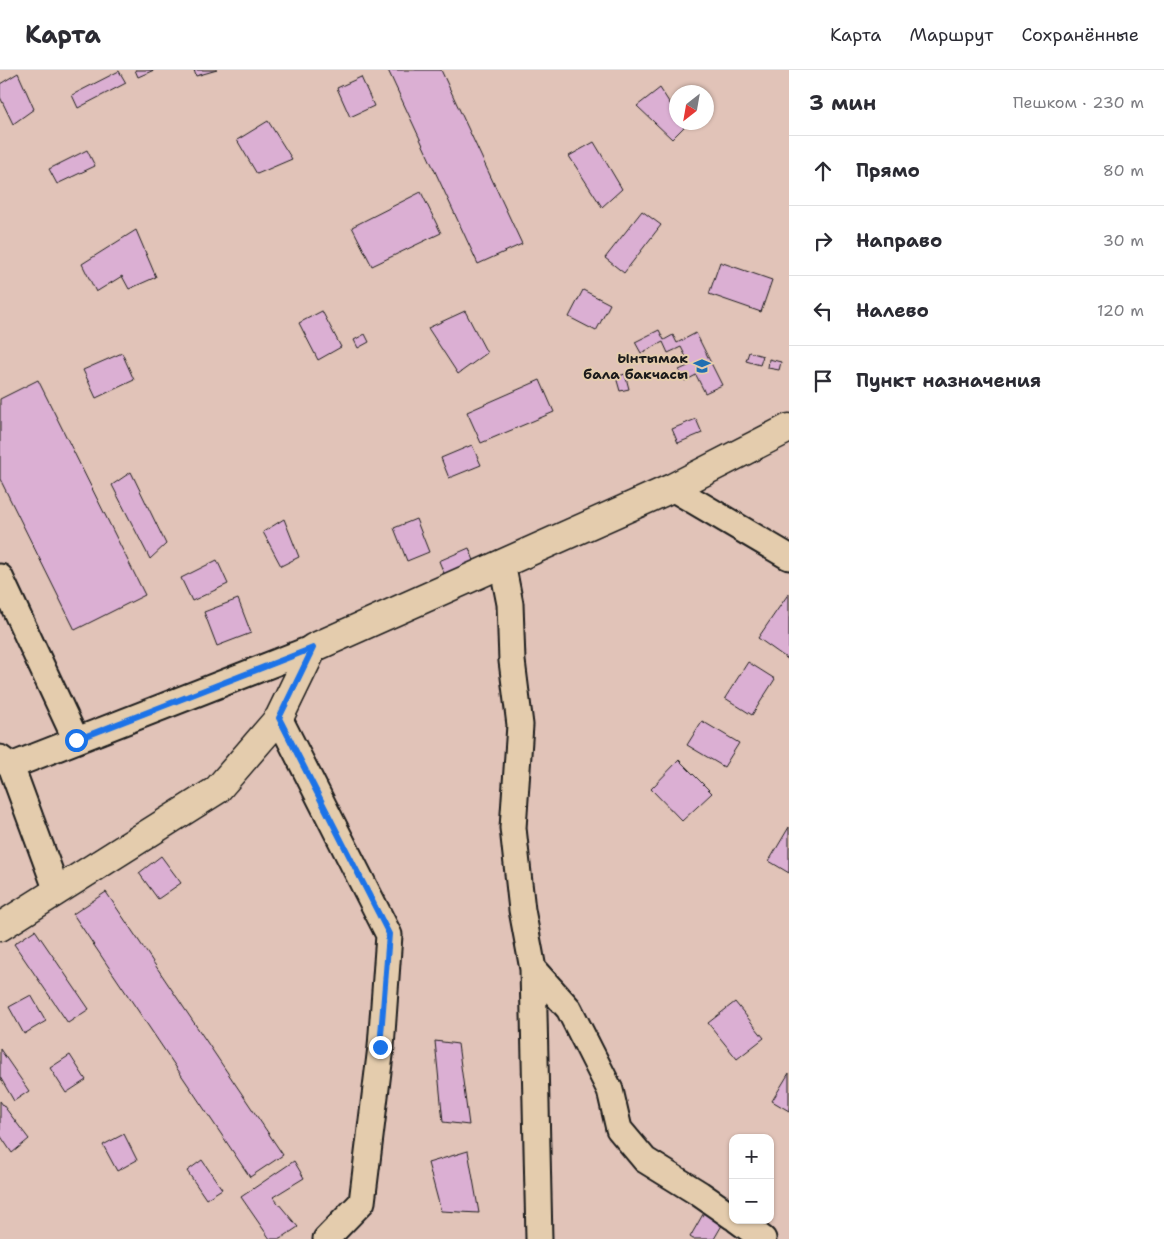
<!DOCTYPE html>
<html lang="ru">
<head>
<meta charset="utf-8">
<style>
	:root { --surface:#fff; --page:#f7f7f7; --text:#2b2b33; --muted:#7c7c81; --line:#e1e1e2 }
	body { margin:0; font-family:"Shantell Sans",sans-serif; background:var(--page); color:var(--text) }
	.controls { position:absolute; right:15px; bottom:15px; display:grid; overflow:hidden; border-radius:10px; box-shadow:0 1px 4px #0004 }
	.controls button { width:45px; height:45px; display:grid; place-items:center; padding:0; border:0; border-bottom:1px solid var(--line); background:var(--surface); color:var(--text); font:25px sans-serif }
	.compass { position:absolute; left:669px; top:15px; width:45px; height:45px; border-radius:50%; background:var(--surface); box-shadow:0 1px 4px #0004; rotate:211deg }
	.stop { position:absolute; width:15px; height:15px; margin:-11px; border:4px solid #1a73e8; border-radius:50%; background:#fff }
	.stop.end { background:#1a73e8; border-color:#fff; box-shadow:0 1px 5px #0008 }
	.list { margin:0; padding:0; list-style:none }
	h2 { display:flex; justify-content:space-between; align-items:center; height:65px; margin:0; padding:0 20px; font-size:21px }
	h2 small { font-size:16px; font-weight:400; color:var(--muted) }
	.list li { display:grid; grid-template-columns:32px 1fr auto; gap:15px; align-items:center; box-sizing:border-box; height:70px; padding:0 20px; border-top:1px solid var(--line) }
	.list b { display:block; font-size:19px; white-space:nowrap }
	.list em { font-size:16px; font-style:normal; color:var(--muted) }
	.icon { flex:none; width:28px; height:28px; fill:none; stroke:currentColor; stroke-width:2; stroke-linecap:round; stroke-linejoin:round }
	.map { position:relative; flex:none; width:789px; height:1169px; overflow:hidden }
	header { display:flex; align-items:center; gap:30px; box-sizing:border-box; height:70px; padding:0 25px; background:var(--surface); border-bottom:1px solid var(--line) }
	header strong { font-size:24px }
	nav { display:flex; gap:28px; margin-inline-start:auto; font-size:18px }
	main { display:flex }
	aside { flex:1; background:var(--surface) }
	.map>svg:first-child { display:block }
	.building { fill:#dbafd3; stroke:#1c1c1c }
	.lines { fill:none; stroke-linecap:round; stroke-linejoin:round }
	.street-casing { stroke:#1c1c1c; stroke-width:29 }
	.secondary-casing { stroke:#1c1c1c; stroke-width:31 }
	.street { stroke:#e4ccad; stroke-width:25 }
	.secondary { stroke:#e4ccad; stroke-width:28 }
	.route { stroke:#1a73e8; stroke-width:6 }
	.labels { text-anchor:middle; stroke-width:4; stroke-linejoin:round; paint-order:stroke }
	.poi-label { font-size:14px; font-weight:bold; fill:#1c1c1c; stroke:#e4ccad; text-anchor:end }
</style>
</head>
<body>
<header>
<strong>Карта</strong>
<nav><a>Карта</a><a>Маршрут</a><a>Сохранённые</a></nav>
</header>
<main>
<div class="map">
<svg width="789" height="1169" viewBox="0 0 789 1169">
	<rect width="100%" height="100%" fill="#e1c3b8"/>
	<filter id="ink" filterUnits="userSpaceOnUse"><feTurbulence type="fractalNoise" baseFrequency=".02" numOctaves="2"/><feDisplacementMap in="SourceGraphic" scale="10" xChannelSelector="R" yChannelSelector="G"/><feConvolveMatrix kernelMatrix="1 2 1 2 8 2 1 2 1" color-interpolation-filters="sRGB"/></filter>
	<g filter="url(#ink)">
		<path class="building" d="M135,0H154L138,7Z
			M194,0H217L196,6Z
			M388,0H441L522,174L478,194Z
			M119,1L126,13L78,38L72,25Z
			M18,3L34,39L13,54L0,27V14Z
			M361,7L374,36L350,47L337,18Z
			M660,18L676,43V52H683L685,56L672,69L637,36Z
			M268,51L292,89L257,104L237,70Z
			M594,72L622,119L602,137L569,86Z
			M87,80L95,96L57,114L49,99Z
			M421,122L441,163L372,196L352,157Z
			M642,141L661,155L624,203L605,188Z
			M136,160L156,207L129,219L122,206L96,222L82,194Z
			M720,192L772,210L761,242L709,224Z
			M583,220L610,234L596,261L569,247Z
			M322,241L341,277L318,290L299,253Z
			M465,241L487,283L458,304L428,258Z
			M659,260L664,270L673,265L677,273L696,263L722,315L705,323L696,305L685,311L679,300L690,295L681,277L668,283L663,272L641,283L635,272Z
			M365,264L369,272L358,278L354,270Z
			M749,282L763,286L760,295L746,291Z
			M122,283L134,310L96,328L83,300Z
			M769,289L781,292L779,300L768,298Z
			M625,304L629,319L620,321L616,307Z
			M38,310L145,525L75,560L0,409V329Z
			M540,310L554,342L481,373L467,342Z
			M696,349L702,363L678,373L672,359Z
			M472,375L481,395L449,408L441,388Z
			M131,402L166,474L150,489L112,415Z
			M284,449L299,487L281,496L263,462Z
			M416,449L429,482L407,491L394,458Z
			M469,478L475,493L445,506L439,491Z
			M217,490L228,514L192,531L181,508Z
			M789,523V590L758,568Z
			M238,529L251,563L217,576L204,542Z
			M748,592L775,609L752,645L725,628Z
			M702,651L739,673L724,697L687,675Z
			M679,690L712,723L682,751L651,719Z
			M789,757V803L769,791Z
			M161,786L181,813L158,829L139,803Z
			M106,822L283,1085L250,1107L73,844Z
			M35,860L89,939L68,953L14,874Z
			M31,925L46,951L24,964L9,937Z
			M735,932L764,968L737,989L708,953Z
			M435,971L458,974L469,1055L443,1052Z
			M0,979L29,1021L14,1031L0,1007Z
			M70,985L86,1010L66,1023L50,998Z
			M789,1003V1041L772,1031Z
			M0,1031L29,1069L12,1083L0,1065Z
			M124,1064L137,1090L117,1101L103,1075Z
			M468,1081L479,1143L441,1141L428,1093Z
			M202,1090L222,1119L206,1129L187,1101Z
			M294,1091L304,1108L273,1127L298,1157L280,1169H270L241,1127Z
			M706,1139L725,1150L714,1169H693L690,1167Z"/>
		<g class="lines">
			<g class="street-casing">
				<path id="street" d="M672,418L789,487
					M502,493L510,534L512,591L520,655L513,758L522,840L533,899L569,939L610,1020L619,1059L645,1090L700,1124L733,1147
					M0,507L76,670
					M279,648L389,865L381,977L362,1132L326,1169
					M0,688L11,696L57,821
					M11,696L313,578
					M533,899L539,1169
					M737,1150L763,1169"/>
			</g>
			<g class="secondary-casing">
				<path id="secondary" d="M0,857L217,720L279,648L313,578L672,418L789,358"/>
			</g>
			<use href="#street" class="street"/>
			<use href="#secondary" class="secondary"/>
		</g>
	</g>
	<g class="lines" filter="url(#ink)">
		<path class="route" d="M76,670L313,578L279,648L389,864L380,977"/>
	</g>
	<defs>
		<g id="school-bare" transform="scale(1.35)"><path d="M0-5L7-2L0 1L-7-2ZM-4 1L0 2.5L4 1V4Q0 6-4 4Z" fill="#1f6fb2" stroke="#e4ccad" stroke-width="2.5" paint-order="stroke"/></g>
	</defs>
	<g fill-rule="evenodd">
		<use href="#school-bare" x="702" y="296"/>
	</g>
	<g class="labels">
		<g class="poi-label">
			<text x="688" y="293">Ынтымак<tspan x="688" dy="16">бала бакчасы</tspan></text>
		</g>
	</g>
</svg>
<div class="controls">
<button>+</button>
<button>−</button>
</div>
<svg class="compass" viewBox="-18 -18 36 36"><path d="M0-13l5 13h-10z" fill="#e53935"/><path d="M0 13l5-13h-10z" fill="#7c7c81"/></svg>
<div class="stop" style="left:76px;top:670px"></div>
<div class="stop end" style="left:380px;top:977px"></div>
</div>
<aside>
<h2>3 мин<small>Пешком · 230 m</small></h2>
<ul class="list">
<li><svg class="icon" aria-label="ahead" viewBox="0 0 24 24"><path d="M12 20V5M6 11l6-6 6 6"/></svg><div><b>Прямо</b></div><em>80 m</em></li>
<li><svg class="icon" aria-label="right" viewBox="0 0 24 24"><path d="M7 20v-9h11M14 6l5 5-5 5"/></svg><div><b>Направо</b></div><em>30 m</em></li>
<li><svg class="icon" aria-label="left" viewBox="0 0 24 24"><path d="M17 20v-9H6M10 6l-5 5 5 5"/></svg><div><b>Налево</b></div><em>120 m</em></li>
<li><svg class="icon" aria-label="arrive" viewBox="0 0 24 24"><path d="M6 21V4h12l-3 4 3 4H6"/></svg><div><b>Пункт назначения</b></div></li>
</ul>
</aside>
</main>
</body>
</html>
